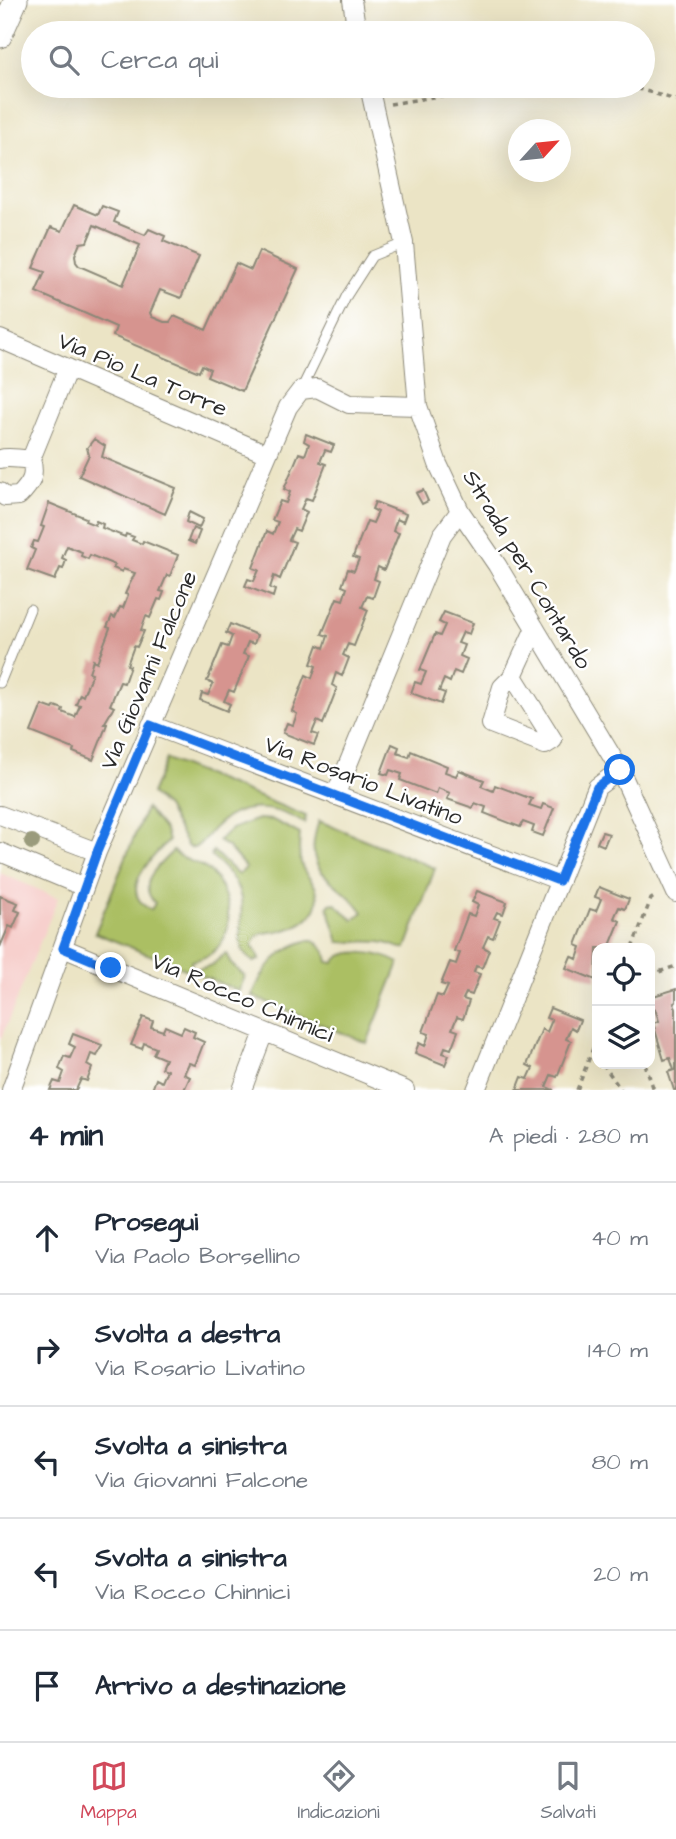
<!DOCTYPE html>
<html lang="it">
<head>
<meta charset="utf-8">
<style>
	:root { --surface:#fff; --page:#f6f6f7; --text:#1f2937; --muted:#747a83; --line:#e0e1e3; --accent:#d1495b }
	body { margin:0; font-family:"Architects Daughter",sans-serif; background:var(--page); color:var(--text) }
	.controls { position:absolute; right:21px; bottom:21px; display:grid; overflow:hidden; border-radius:14px; box-shadow:0 7px 28px #0002 }
	.controls button { width:63px; height:63px; display:grid; place-items:center; padding:0; border:0; border-bottom:2px solid var(--line); background:var(--surface); color:var(--text); font:35px sans-serif }
	.compass { position:absolute; left:508px; top:119px; width:63px; height:63px; border-radius:50%; background:var(--surface); box-shadow:0 7px 28px #0002; rotate:63deg }
	.stop { position:absolute; width:21px; height:21px; margin:-16px; border:5px solid #1a73e8; border-radius:50%; background:#fff }
	.stop.end { background:#1a73e8; border-color:#fff; box-shadow:0 2px 7px #0008 }
	.list { margin:0; padding:0; list-style:none }
	h2 { display:flex; justify-content:space-between; align-items:center; height:91px; margin:0; padding:0 28px; font-size:30px }
	h2 small { font-size:23px; font-weight:400; color:var(--muted) }
	.list li { display:grid; grid-template-columns:46px 1fr auto; gap:21px; align-items:center; box-sizing:border-box; height:112px; padding:0 28px; border-top:2px solid var(--line) }
	.list b { display:block; font-size:26px; white-space:nowrap }
	.list p { margin:0; font-size:23px; white-space:nowrap; color:var(--muted) }
	.list em { font-size:23px; font-style:normal; color:var(--muted) }
	.icon { flex:none; width:38px; height:38px; fill:none; stroke:currentColor; stroke-width:2; stroke-linecap:round; stroke-linejoin:round }
	.map { position:relative; flex:none; width:676px; height:1090px; overflow:hidden }
	.search { position:absolute; background:var(--surface); box-shadow:0 7px 28px #0002; left:21px; right:21px; top:21px; height:77px; display:flex; align-items:center; gap:18px; box-sizing:border-box; padding:0 24px; border-radius:38px; color:var(--muted); font-size:26px }
	.sheet { height:651px; background:var(--surface) }
	nav { display:flex; justify-content:space-around; align-items:center; box-sizing:border-box; height:98px; border-top:2px solid var(--line); background:var(--surface); font-size:19px; color:var(--muted) }
	nav a { display:grid; justify-items:center; gap:4px }
	nav .on { color:var(--accent) }
	.map>svg:first-child { display:block }
	.built { fill:#f7d0cd }
	.green { fill:#abbf64; stroke:#6b7548; stroke-width:2 }
	.building { fill:#d6948f; fill-rule:evenodd }
	.lines { fill:none; stroke-linecap:round; stroke-linejoin:round }
	.service-casing { stroke:#8b8878; stroke-width:11 }
	.minor-casing { stroke:#8b8878; stroke-width:20 }
	.tertiary-casing { stroke:#8b8878; stroke-width:25 }
	.path { stroke:#8b8878; stroke-width:3.5; stroke-dasharray:5 5; stroke-linecap:butt }
	.service { stroke:#fff; stroke-width:9 }
	.minor { stroke:#fff; stroke-width:18 }
	.tertiary { stroke:#fff; stroke-width:23 }
	.tree { fill:#9a9b7b }
	.route { stroke:#1a73e8; stroke-width:9 }
	.labels { text-anchor:middle; stroke-width:5; stroke-linejoin:round; paint-order:stroke }
	.street-label { font-size:23px; fill:#2b2b2b; stroke:#fff }
</style>
</head>
<body>
<div class="map">
<svg width="676" height="1090" viewBox="0 0 676 1090">
	<rect width="100%" height="100%" fill="#fff"/>
	<filter id="ink" filterUnits="userSpaceOnUse"><feTurbulence type="fractalNoise" baseFrequency=".0143" numOctaves="2"/><feDisplacementMap in="SourceGraphic" scale="14" xChannelSelector="R" yChannelSelector="G"/><feConvolveMatrix kernelMatrix="1 2 1 2 8 2 1 2 1" color-interpolation-filters="sRGB"/></filter>
	<filter id="wash" filterUnits="userSpaceOnUse"><feTurbulence type="fractalNoise" baseFrequency=".00686" numOctaves="4" result="noise"/><feDisplacementMap in="SourceGraphic" scale="28" xChannelSelector="R" yChannelSelector="G"/><feGaussianBlur stdDeviation="1.57" result="paint"/><feColorMatrix in="noise" values="0 0 0 0 0 0 0 0 0 0 0 0 0 0 0 0 0 1.4 0 .05"/><feComposite in="paint" operator="in"/></filter>
	<g filter="url(#wash)">
		<rect width="100%" height="100%" fill="#ebe4c5"/>
		<path class="built" d="M0,873L58,898L0,1041Z"/>
		<path class="green" d="M166,759L306,816L304,823C276,806 243,801 217,825C208,832 204,843 194,848L188,847L166,807L151,794Z
			M146,808L165,831L168,841C151,859 116,891 151,910L155,903C136,883 158,866 173,851C183,862 199,861 210,872C237,900 237,954 191,961L192,971L212,965L226,953L231,964L245,976L239,991L95,933Z
			M258,819L273,820L300,834C299,845 298,856 302,866C305,875 313,881 316,889C323,910 305,924 288,929C274,934 257,928 252,945L260,959L254,962C229,947 247,918 240,895C236,879 223,866 211,856L213,851L238,875L246,868L228,847L218,841L231,829Z
			M319,821L435,868L406,948C398,949 396,946 389,944C372,939 356,943 339,942L328,907L330,904L335,903L353,920L363,912C337,876 299,877 319,821Z
			M310,940C322,944 326,950 328,962L334,963C344,945 384,954 399,963L367,1043L252,996C264,968 279,947 310,940Z"/>
		<g id="blocks">
			<path class="building" d="M74,205L98,215L102,206L118,212L114,222L145,235L149,229L165,236L163,241L199,256L181,298L160,290L150,313L152,317L164,322H170L174,316L206,330L236,263L251,270L259,251L298,269L242,391L207,376L210,369L202,365L199,372L113,336L116,327L36,292L45,272L33,268L51,227L62,231ZM94,225L140,245L123,285L79,266L76,262L75,255L80,243L87,242Z
				M306,434L334,445L331,452L325,450L320,462L326,464L312,500L306,498L301,509L307,512L299,531L294,529L289,540L295,542L280,579L274,576L270,588L275,590L273,597L245,586L248,579L254,581L259,570L253,568L267,531L273,534L278,522L272,520L280,501L286,503L290,492L284,489L299,453L305,455L309,444L304,441Z
				M94,439L105,446L102,457L176,488L165,514L79,476L89,455L87,448Z
				M423,490L428,501L422,504L416,493Z
				M375,502L406,514L403,522L397,519L393,531L399,533L384,570L378,567L374,579L379,581L373,598L367,596L362,607L368,610L354,646L348,644L343,655L349,658L342,676L336,673L332,685L337,688L323,724L317,721L312,733L318,735L314,745L283,733L287,723L293,725L297,714L292,711L306,675L312,678L316,666L311,664L318,645L324,648L328,636L322,634L337,598L343,600L347,588L342,586L348,569L354,571L359,559L353,557L367,521L373,523L378,512L372,509Z
				M49,503L86,518L85,521L95,525L96,521L103,524L102,528L125,537L126,534L134,537L132,540L142,544L143,541L178,555L170,576L167,575L160,591L164,592L161,600L158,599L150,618L146,616L141,630L144,631L137,647L134,646L127,665L130,666L124,683L120,682L110,705L114,707L104,724H107L93,760L73,752L74,749L31,732L42,705L53,709L55,706L63,709L62,712L75,717L80,705L76,704L80,694L83,696L92,673L89,672L93,660L97,662L110,628L107,627L112,616L115,618L120,607L123,608L128,595L125,594L135,573L123,569L122,572L113,568L115,565L90,555L88,559L81,556L82,552L67,546L62,558L66,560L63,569L60,568L55,580L27,570L35,550L31,548L34,541L38,542L44,527L41,526Z
				M189,512L203,519L199,528L186,522Z
				M193,528L200,531L195,544L188,541Z
				M444,612L473,623L469,634L463,632L458,643L464,645L460,656L467,659L461,674L454,671L450,682L444,679L439,691L445,693L441,704L411,693L415,682L421,684L426,672L420,670L435,634L440,636L445,625L439,622Z
				M230,624L257,635L254,644L248,642L243,654L249,656L234,692L229,690L224,701L230,704L227,711L200,700L202,693L208,695L213,684L207,681L222,645L228,647L232,636L226,633Z
				M392,744L399,747L397,753L409,757L411,751L447,766L445,772L456,776L459,770L484,780L481,786L493,791L495,785L532,799L529,805L541,809L543,804L554,808L543,836L532,832L534,826L523,822L520,827L484,813L486,807L475,803L473,808L447,799L450,793L438,788L436,794L400,780L402,774L390,770L388,775L381,773Z
				M602,832L609,834L604,846L597,843Z
				M599,887L629,899L625,909L619,907L614,918L620,921L609,948H597L596,980L566,968L571,956L577,959L581,947L576,945L590,909L596,911L601,899L595,897Z
				M477,891L507,902L503,914L497,912L494,918L500,920L493,938L488,936L483,947L489,950L482,968L476,966L474,972L480,974L472,995L466,993L463,999L469,1001L463,1019L457,1017L452,1029L458,1031L451,1049L445,1047L443,1053L449,1055L445,1065L415,1053L419,1043L425,1046L429,1034L423,1032L437,995L443,997L448,986L441,984L450,962L456,964L460,953L454,951L468,914L474,916L478,905L472,902Z
				M0,896L18,903L15,910L20,912L13,928L9,926L0,947Z
				M676,989V1002L674,1003L676,1009V1090H674L668,1072L674,1070L670,1058L664,1060L653,1023L659,1021L655,1009L650,1010V997Z
				M550,1008L580,1020L576,1030L571,1027L566,1039L571,1041L557,1077L551,1075L546,1087L554,1090H517L522,1077L528,1079L533,1068L527,1065L542,1029L547,1032L552,1020L546,1018Z
				M143,1017L153,1021L151,1027L163,1031L165,1026L181,1033L184,1027L195,1032L193,1037L204,1042L195,1065L189,1063L184,1074L190,1077L184,1090H152L156,1079L162,1082L167,1070L161,1068L165,1059L153,1054L156,1048L144,1043L142,1049L131,1045Z
				M73,1034L102,1045L97,1056L91,1054L87,1065L92,1068L87,1081L81,1079L76,1090H50L54,1081L60,1083L64,1072L59,1069L64,1056L70,1058L75,1047L69,1044Z"/>
		</g>
	</g>
	<g filter="url(#ink)">
		<use href="#blocks" fill-opacity="0" stroke="#8b8878" stroke-width="2"/>
		<g class="lines">
			<g class="service-casing">
				<path id="service" d="M301,390L347,295L372,256L404,243
					M0,683L30,609"/>
			</g>
			<g class="minor-casing">
				<path id="minor" d="M352,0L357,33
					M369,86L404,243L418,406L438,464L460,511L497,565L620,770L676,893
					M0,339L267,454
					M0,459C10,456 20,460 31,459
					M0,492L5,497L19,496C31,484 36,476 31,459L68,368
					M513,676L553,740L545,745L491,724L502,687L513,676L535,628
					M151,725L560,881
					M335,796L442,535L460,511
					M0,815L97,852
					M0,852L84,887
					M63,948L405,1090
					M11,1090L97,852L288,407L301,390L317,388L349,404L418,406
					M242,1090L264,1032
					M476,1090L597,787L620,770"/>
			</g>
			<g class="tertiary-casing">
				<path id="tertiary" d="M0,36L16,0"/>
			</g>
			<path class="path" d="M607,86L632,87L676,100
				M390,104L501,86
				M632,948L651,899L656,896
				M650,975L676,966
				M593,1048L597,1054
				M603,1064L621,1090
				M645,1064L654,1090
				M577,1090L597,1038"/>
			<use href="#service" class="service"/>
			<use href="#minor" class="minor"/>
			<use href="#tertiary" class="tertiary"/>
		</g>
		<circle class="tree" cx="32" cy="842" r="8"/>
	</g>
	<g class="lines" filter="url(#ink)">
		<path class="route" d="M111,968L63,948L97,852L150,725L559,881L597,787L620,770"/>
	</g>
	<g class="labels">
		<g class="street-label">
			<text transform="translate(143 374) rotate(23)" y="8">Via Pio La Torre</text>
			<text transform="translate(528 569) rotate(59)" y="8">Strada per Contardo</text>
			<text transform="translate(148 670) rotate(-67)" y="8">Via Giovanni Falcone</text>
			<text transform="translate(364 780) rotate(21)" y="8">Via Rosario Livatino</text>
			<text transform="translate(243 997) rotate(23)" y="8">Via Rocco Chinnici</text>
		</g>
	</g>
</svg>
<div class="controls">
<button><svg class="icon" aria-label="locate" viewBox="0 0 24 24"><circle cx="12" cy="12" r="6"/><path d="M12 2v4M12 18v4M2 12h4M18 12h4"/></svg></button>
<button><svg class="icon" aria-label="layers" viewBox="0 0 24 24"><path d="M12 4l9 5-9 5-9-5zM3 14l9 5 9-5"/></svg></button>
</div>
<svg class="compass" viewBox="-18 -18 36 36"><path d="M0-13l5 13h-10z" fill="#e53935"/><path d="M0 13l5-13h-10z" fill="#747a83"/></svg>
<div class="stop" style="left:620px;top:770px"></div>
<div class="stop end" style="left:111px;top:968px"></div>
<div class="search"><svg class="icon" aria-label="search" viewBox="0 0 24 24"><circle cx="10" cy="10" r="6"/><path d="M15 15l6 6"/></svg>Cerca qui</div>
</div>
<section class="sheet">
<h2>4 min<small>A piedi · 280 m</small></h2>
<ul class="list">
<li><svg class="icon" aria-label="ahead" viewBox="0 0 24 24"><path d="M12 20V5M6 11l6-6 6 6"/></svg><div><b>Prosegui</b><p>Via Paolo Borsellino</p></div><em>40 m</em></li>
<li><svg class="icon" aria-label="right" viewBox="0 0 24 24"><path d="M7 20v-9h11M14 6l5 5-5 5"/></svg><div><b>Svolta a destra</b><p>Via Rosario Livatino</p></div><em>140 m</em></li>
<li><svg class="icon" aria-label="left" viewBox="0 0 24 24"><path d="M17 20v-9H6M10 6l-5 5 5 5"/></svg><div><b>Svolta a sinistra</b><p>Via Giovanni Falcone</p></div><em>80 m</em></li>
<li><svg class="icon" aria-label="left" viewBox="0 0 24 24"><path d="M17 20v-9H6M10 6l-5 5 5 5"/></svg><div><b>Svolta a sinistra</b><p>Via Rocco Chinnici</p></div><em>20 m</em></li>
<li><svg class="icon" aria-label="arrive" viewBox="0 0 24 24"><path d="M6 21V4h12l-3 4 3 4H6"/></svg><div><b>Arrivo a destinazione</b></div></li>
</ul>
</section>
<nav>
<a class="on"><svg class="icon" aria-label="map" viewBox="0 0 24 24"><path d="M3 6l6-2 6 2 6-2v14l-6 2-6-2-6 2zM9 4v14M15 6v14"/></svg>Mappa</a>
<a><svg class="icon" aria-label="directions" viewBox="0 0 24 24"><path d="M12 3l9 9-9 9-9-9zM9 14v-3h6M13 9l2 2-2 2"/></svg>Indicazioni</a>
<a><svg class="icon" aria-label="saved" viewBox="0 0 24 24"><path d="M7 4h10v16l-5-4-5 4z"/></svg>Salvati</a>
</nav>
</body>
</html>
